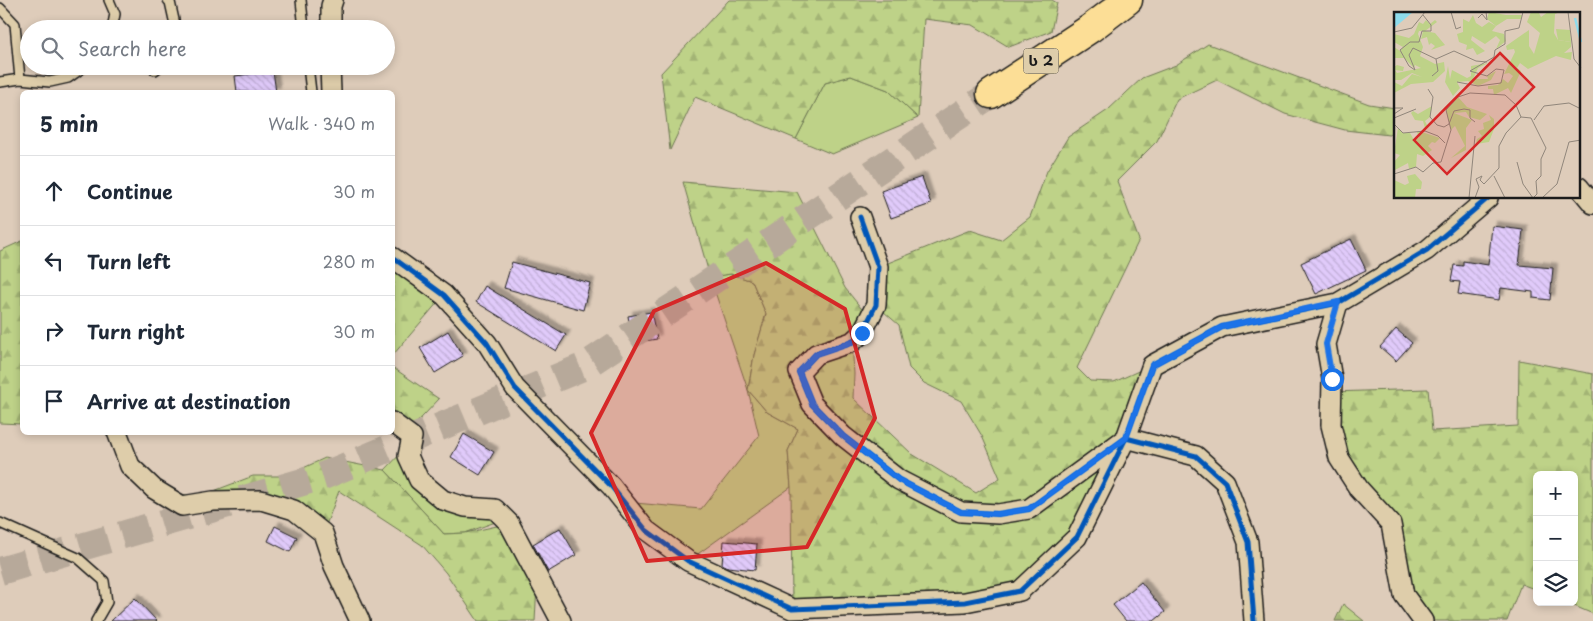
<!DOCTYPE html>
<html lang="en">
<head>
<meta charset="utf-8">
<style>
	:root { --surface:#fff; --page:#f2f2f3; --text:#1f2937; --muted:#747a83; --line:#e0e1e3 }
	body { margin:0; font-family:"Playpen Sans","Noto Sans Georgian",sans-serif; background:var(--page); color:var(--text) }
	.controls { position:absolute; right:15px; bottom:15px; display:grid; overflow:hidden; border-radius:8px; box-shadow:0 2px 8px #0003 }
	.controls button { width:45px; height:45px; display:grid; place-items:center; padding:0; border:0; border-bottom:1px solid var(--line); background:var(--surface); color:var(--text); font:25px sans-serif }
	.stop { position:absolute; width:15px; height:15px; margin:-11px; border:4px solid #1a73e8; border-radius:50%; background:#fff }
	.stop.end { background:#1a73e8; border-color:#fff; box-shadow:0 1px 5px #0008 }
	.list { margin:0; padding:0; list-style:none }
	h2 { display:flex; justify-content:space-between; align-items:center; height:65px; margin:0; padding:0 20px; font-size:21px }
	h2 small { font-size:16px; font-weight:400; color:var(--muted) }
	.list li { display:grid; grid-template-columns:32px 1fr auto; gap:15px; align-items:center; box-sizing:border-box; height:70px; padding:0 20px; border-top:1px solid var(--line) }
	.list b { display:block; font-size:19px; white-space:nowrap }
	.list em { font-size:16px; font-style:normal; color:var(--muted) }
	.icon { flex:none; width:28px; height:28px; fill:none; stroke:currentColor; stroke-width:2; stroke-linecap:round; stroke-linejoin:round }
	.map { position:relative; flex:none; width:1593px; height:621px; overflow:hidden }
	.search { position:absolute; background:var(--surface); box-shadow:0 2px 8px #0003; left:20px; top:20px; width:375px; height:55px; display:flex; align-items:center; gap:12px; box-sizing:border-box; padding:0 18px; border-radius:28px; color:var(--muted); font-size:19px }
	.panel { position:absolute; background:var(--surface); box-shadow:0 2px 8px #0003; left:20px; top:90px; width:375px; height:345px; border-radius:8px }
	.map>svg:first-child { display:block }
	.grass { fill:#bed288; stroke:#6d7752 }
	.forest { fill:url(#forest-firs); stroke:#6d7752 }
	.building { fill:url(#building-back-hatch); stroke:#1c1c1c; filter:url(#shadow) }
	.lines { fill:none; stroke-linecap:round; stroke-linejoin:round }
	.trunk-tunnel { stroke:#b7a99a; stroke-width:28; stroke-dasharray:28 14; stroke-linecap:butt }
	.service-casing { stroke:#1c1c1c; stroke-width:12 }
	.minor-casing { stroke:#1c1c1c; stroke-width:22 }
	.trunk-casing { stroke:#1c1c1c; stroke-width:31 }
	.service { stroke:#decdaa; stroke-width:9 }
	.minor { stroke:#decdaa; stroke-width:19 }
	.trunk { stroke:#fcde96; stroke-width:28 }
	.cycleway-casing { stroke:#decdaa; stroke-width:8 }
	.cycleway { stroke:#0057b8; stroke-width:5 }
	.route { stroke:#1a73e8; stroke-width:6 }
	.marked { fill:#d62828; fill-opacity:0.2; stroke:#d62828; stroke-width:4; stroke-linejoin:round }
	.labels { text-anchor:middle; stroke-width:5; stroke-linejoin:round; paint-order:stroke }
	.shield { fill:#decdaa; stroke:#565147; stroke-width:1 }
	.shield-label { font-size:15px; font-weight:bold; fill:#1c1c1c }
	.inset-river { fill:none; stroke:#8edcec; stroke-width:2.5 }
	.inset-road { fill:none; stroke:#90867b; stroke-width:1 }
	.view { fill:#d62828; fill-opacity:0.15; stroke:#d62828; stroke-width:2.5 }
	.inset-edge { fill:none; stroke:#1c1c1c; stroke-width:2.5 }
</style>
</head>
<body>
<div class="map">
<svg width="1593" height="621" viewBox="0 0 1593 621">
	<defs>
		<pattern id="forest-firs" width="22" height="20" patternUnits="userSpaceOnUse" patternTransform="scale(1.25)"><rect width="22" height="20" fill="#bed288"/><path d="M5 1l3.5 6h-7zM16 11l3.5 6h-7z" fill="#a3b475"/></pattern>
		<pattern id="building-back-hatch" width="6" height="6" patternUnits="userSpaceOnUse" patternTransform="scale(1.25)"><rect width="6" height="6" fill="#e0cafa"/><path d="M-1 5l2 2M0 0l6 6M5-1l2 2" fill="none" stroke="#c0add6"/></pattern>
		<filter id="shadow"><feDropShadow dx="4.5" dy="-4.5" stdDeviation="1" flood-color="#0004"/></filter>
	</defs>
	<rect width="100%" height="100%" fill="#deccba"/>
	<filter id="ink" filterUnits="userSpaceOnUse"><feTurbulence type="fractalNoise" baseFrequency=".02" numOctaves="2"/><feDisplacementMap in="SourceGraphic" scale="10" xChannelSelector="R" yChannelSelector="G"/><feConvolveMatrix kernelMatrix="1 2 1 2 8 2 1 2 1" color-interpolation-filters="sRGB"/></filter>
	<g filter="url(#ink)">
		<path class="grass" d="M851,76L888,90L918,118L832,154L796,139L825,83Z
			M731,274L752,281L766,314L754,355L748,390L767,412L798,429L788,451L791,487L688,561L624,502L701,509L759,436L748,390L710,277Z
			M405,449L417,481L501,520L465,533L444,534L385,470Z"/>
		<path class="forest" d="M729,0H1052L1057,3L1051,31L1009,47L973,25L924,19L918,118L888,90L851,76L825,83L796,139L695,97L670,150L661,73Z
			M1208,44L1369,104L1395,108V128L1389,135L1345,130L1285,114L1217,80L1177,99L1157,141L1117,181L1139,240L1077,368L1090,381L1114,382L1152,365L1077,537L1020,591L792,609L791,487L788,451L798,429L767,412L748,390L754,355L766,314L752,281L731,274L710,277L683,182L797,192L845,288L869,318L852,342L854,374L853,398L912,454L976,493L1000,478L982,436L961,401L924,383L909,368L899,325L876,305L878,267L970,230L1001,240L1030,217L1047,171L1068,137L1108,110L1142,78L1176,65Z
			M22,241V424L0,423V251Z
			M393,261L444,295L393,355Z
			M1519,360L1593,374V614L1565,602H1574V475H1537V590L1521,584L1507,621H1423L1404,595L1391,524L1339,458L1331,392L1428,389L1432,431L1518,426Z
			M392,367L439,399L410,430L393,419Z
			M325,458L385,470L444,534L465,533L506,524L537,585L535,621H478L446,573L422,545L339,491L323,533L294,510L182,506L154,489L198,497L253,476H286Z
			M1343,604L1364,621H1335Z"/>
		<path class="building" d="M273,71L276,92H237L235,76Z
			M922,177L931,204L891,218L881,191Z
			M1492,226L1523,230L1519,265L1553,268L1550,300L1533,298V292L1501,288L1499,300L1458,294L1460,282L1451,281L1454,265L1463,266V261L1488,265Z
			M1351,239L1366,270L1316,294L1301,263Z
			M512,262L590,283L583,310L504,288Z
			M485,286L566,335L556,351L476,302Z
			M651,312L657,339L633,343L628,316Z
			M1396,329L1412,343L1396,361L1380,347Z
			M448,331L463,356L435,373L420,348Z
			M464,434L494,452L480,475L451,457Z
			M275,526L297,537L290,552L268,541Z
			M560,528L576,555L548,572L533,544Z
			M724,541L757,544L755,570L728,567L722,564Z
			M1141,582L1165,612L1154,621H1126L1113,605Z
			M135,598L157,621H111Z"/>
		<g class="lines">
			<path class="trunk-tunnel" d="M0,571L323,476L585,366L991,94"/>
			<g class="service-casing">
				<path id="service" d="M109,0L115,14L112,29
					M168,0L170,2L176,29
					M301,0L304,29
					M0,8L15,24L20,79L0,82
					M308,66L311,92
					M155,70L160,66
					M20,79L50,82L68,78L85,66
					M0,523L78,558L104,581L107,602L96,621"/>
			</g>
			<g class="minor-casing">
				<path id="minor" d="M331,29V6L333,0
					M330,66L331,92
					M1579,187L1593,204
					M860,217L878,267L876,305L862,333L852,342L816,354L799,372L812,404L843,436L899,480L961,512L998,514L1029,509L1126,438L1196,456L1225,482L1248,542L1254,621
					M392,257L444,295L487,343L515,388L611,486L646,530L688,561L792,609L965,602L1020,591L1077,537L1126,438L1152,365L1222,327L1338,303L1427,250L1488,198
					M1338,303L1326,344L1332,379L1331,425L1339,458L1359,489L1391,524L1404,595L1423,621
					M392,422L412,437L408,456L419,480L443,500L465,507L495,509L509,523L561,621
					M117,432L130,466L154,489L182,506L213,501L261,500L294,510L323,533L334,566L360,621"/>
			</g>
			<g class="trunk-casing">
				<path id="trunk" d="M991,94L1091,28L1128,0"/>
			</g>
			<use href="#service" class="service"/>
			<use href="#minor" class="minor"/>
			<use href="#trunk" class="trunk"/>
			<g class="cycleway-casing">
				<path id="cycleway" d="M860,217L878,267L876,305L862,333L852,342L816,354L799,372L812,404L843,436L899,480L961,512L998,514L1029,509L1126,438L1196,456L1225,482L1248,542L1254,621
					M392,257L444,295L487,343L515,388L611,486L646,530L688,561L792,609L965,602L1020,591L1077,537L1126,438L1152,365L1222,327L1338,303L1427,250L1488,198"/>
			</g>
			<use href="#cycleway" class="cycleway"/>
		</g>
	</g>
	<g class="lines" filter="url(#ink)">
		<path class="route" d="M862,333L852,342L816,354L799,372L812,404L843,436L899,480L961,512L998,514L1029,509L1126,438L1152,365L1222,327L1338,302L1326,344L1332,379"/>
	</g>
	<path class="marked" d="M766,263L845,309L875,418L807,547L647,561L591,433L654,311Z"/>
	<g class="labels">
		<rect class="shield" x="1023.5" y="48.5" width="35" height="25" rx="4"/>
		<g class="shield-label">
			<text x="1041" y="66">ს 2</text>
		</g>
	</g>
	<g transform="translate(1394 12)">
		<rect width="186" height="186" fill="#deccba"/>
		<path d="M95,0L112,3H128L127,7H113L102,14L93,7ZM162,17L176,18L177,30L164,28Z" fill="#bed288"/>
		<path d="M137,0L145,1L147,5L154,0H166L161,2L160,21L164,28L177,30V35L170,41L178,40L177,48L162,44L134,57L126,51L123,56L127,59L117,81L114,76L100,83L99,77H94V74L104,73L109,67L114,71L119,64L115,61L110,62L121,40L120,37L113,38L112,34L135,18V34L140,42L146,21L133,10ZM79,3L82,11L88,15L95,10L102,14L98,19L110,22L112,29L102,37L106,28L102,24L91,32L78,24L77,28L91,39L83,43L79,36L72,38L73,33L65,30L63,22L69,20V7L75,10ZM32,8L36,12L41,8L43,10L31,19L41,21L51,33L37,38L41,34L37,31L35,33L33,25L27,27L29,19H25L24,22L29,35L26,44L41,52L50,50L51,59L39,70L17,72L0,81V70L8,74L18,62L28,65L18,61L7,68H0V55L3,53L10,55L9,59L1,58L3,61L27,56L21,53L20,56L10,46H0V35L6,39L9,35L0,30V22L15,26L20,22L25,10L29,12ZM94,51L84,56L79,67H94L93,64L102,59L97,68L84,74L74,69L63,70L66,76L59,84L51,70L54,54L56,67L58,58L73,66L77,64V54ZM64,85L73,95L93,102L86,108L75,105L72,100L60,101L78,108L72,116V138L57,146L71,134L61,114L57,118L52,98ZM38,94L36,105L31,109L34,115L31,116L29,109L21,108L17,101L19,99L24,102ZM95,103L100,107V117L95,130L82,132L83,127L88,124L84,119L90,117L89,111L97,108ZM4,116L9,121H16L20,128L25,126L23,120L25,119L46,126L41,131L38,130L34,134L38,138L29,144L23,142L22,155L15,157L14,151L1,158L0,150L6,143L0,141ZM21,162L28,170L27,177H22L21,186H0V168L11,173L15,171L13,164Z" fill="#bed288"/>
		<path d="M0,0H19L0,16Z" fill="#8edcec"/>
		<path class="inset-river" d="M181,6L187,30"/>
		<path class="inset-road" d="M57,0L62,17L67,15M174,0L180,47L187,56M84,6L88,2L93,8L92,0M0,20L18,16L31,0M21,58L15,43L19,36L42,47L60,39L82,49L93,50M21,58L15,54L6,38L16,30H25L28,19H37V13L29,3M38,64L44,59L42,47M63,70L84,74L107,71L110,58L102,57L93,64L76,59L100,45L101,38L111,32V19L125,16L129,0M34,77L39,85L36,105L43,113L50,115L55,112L60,99L70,97L76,98V106L81,110M0,96H9L0,102M0,106L22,97M140,108L150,94L175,91L187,97M0,112L9,121L31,119L44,124L51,131M0,162L22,155L29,160L39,151L47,150L57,118L52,98L64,85L76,81L111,83L122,93L127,105M100,164L111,186M75,186L81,124M81,186L85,175L82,167L88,164L86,168L90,172L105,156V134L112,121L127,105L137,106L152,136L147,147V164L142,169L143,182L139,186L129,172L123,150M148,186L163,172L175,130L187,128"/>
		<path class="view" d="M106,41L140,75L53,162L20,128Z"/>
		<rect width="186" height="186" class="inset-edge"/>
	</g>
</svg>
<div class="controls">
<button>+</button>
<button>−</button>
<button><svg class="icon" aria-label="layers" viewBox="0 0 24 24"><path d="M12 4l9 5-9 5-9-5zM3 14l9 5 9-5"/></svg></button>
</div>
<div class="stop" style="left:1332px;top:379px"></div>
<div class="stop end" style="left:862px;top:333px"></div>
<div class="search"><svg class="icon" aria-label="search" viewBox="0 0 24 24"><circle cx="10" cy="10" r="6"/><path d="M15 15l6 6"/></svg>Search here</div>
<section class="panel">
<h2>5 min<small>Walk · 340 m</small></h2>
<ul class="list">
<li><svg class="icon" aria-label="ahead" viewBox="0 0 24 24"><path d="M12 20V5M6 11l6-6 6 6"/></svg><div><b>Continue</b></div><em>30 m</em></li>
<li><svg class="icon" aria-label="left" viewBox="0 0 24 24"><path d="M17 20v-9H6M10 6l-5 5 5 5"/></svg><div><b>Turn left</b></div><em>280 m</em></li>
<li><svg class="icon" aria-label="right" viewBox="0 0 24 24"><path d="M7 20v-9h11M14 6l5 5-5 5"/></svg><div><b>Turn right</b></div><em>30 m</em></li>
<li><svg class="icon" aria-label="arrive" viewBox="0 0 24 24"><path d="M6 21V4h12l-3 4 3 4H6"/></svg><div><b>Arrive at destination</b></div></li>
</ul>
</section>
</div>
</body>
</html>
